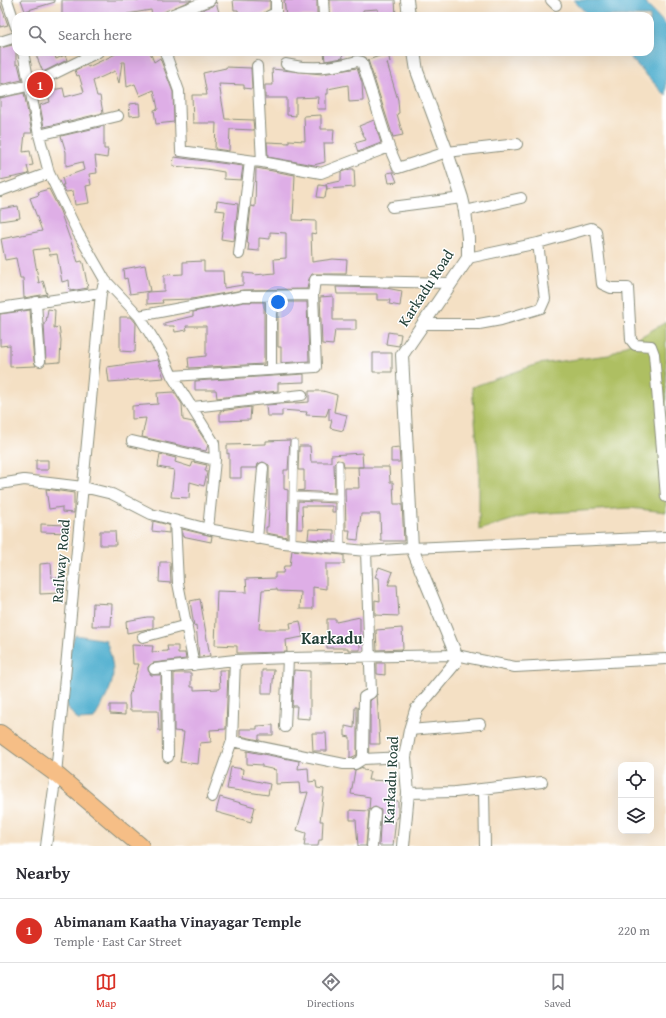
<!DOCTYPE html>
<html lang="en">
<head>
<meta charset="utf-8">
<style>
	:root { --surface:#fff; --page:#f7f7f7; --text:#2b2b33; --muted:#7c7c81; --line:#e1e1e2; --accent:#d93025 }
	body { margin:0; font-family:"Gentium Book Plus",serif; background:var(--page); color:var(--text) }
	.controls { position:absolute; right:12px; bottom:12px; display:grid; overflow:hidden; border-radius:8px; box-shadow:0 4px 16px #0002 }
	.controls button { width:36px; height:36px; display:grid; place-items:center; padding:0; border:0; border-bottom:1px solid var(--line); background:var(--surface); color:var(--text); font:20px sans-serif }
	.you { position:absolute; left:278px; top:302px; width:14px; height:14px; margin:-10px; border:3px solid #fff; border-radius:50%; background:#1a73e8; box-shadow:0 0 0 6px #1a73e833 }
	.badge { display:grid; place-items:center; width:26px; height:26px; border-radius:50%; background:var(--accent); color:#fff; font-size:13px; font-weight:700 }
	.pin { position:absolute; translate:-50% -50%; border:2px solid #fff; box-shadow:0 1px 4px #0006 }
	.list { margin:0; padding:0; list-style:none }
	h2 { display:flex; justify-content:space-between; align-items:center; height:52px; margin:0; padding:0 16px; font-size:17px }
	h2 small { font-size:13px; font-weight:400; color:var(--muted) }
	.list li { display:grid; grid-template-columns:26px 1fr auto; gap:12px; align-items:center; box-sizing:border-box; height:64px; padding:0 16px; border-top:1px solid var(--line) }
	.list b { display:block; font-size:15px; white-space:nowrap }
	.list p { margin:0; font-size:13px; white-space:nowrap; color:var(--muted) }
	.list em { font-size:13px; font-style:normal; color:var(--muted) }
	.icon { flex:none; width:22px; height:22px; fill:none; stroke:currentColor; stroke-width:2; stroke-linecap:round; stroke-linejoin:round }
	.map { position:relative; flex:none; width:666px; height:846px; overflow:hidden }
	.search { position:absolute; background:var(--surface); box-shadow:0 4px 16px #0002; left:12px; right:12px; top:12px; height:44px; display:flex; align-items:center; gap:10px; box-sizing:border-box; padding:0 14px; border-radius:12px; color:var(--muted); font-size:15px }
	.sheet { height:116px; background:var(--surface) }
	nav { display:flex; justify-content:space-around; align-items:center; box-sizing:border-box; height:56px; border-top:1px solid var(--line); background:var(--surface); font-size:11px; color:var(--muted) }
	nav a { display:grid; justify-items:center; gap:2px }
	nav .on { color:var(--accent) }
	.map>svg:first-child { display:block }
	.green { fill:#aebf62; stroke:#667e4b }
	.water { fill:#50afcf; stroke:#387682 }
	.building { fill:#deaee6 }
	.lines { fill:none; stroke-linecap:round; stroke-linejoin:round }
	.pedestrian-casing { stroke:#8a8e7c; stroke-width:8 }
	.minor-casing { stroke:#8a8e7c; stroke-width:12 }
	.tertiary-casing { stroke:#8a8e7c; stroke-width:14 }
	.trunk-casing { stroke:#8a8e7c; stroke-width:18 }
	.pedestrian { stroke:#fff; stroke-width:7 }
	.minor { stroke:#fff; stroke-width:10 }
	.tertiary { stroke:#fff; stroke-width:12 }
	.trunk { stroke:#f6be86; stroke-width:16 }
	.labels { text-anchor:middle; stroke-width:3; stroke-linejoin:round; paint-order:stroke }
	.street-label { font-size:15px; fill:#1f3d34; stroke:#fff }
	.neighbourhood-label { font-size:16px; font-weight:bold; fill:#1f3d34; stroke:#fff }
</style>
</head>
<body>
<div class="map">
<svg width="666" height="846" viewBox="0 0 666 846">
	<rect width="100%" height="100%" fill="#fff"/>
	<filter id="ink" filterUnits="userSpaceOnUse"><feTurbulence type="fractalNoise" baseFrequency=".025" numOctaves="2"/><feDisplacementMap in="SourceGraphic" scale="8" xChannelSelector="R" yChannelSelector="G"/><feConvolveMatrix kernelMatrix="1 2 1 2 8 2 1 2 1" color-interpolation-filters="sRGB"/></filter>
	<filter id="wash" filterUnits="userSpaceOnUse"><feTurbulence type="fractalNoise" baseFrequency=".012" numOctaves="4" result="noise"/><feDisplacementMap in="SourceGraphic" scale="16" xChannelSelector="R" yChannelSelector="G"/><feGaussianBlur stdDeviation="0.9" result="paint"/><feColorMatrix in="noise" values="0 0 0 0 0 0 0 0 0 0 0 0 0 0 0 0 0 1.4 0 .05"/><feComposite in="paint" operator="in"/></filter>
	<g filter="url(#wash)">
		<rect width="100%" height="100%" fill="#f4e0c4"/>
		<path class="green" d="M666,322V512L630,508L531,514L479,530V464L472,387L538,364L609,355Z"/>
		<path class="water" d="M573,0H642L666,25V96L625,52H650V16H589Z
			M75,635L106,640C119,679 113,685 94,719L78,720C75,716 70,712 68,708C61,684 67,657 75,635Z"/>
		<g id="blocks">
			<path class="building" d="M21,0H54L55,2L25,11Z
				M62,0H192L155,16H152L151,10L127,14V16H62Z
				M233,0L270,1V9L263,14H257V16H239L238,10H234Z
				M284,0H317V16H286Z
				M330,0H395L396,16H379L378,9L363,10V16H330Z
				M216,2L220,16H186L212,6Z
				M0,3L8,25L0,27Z
				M16,44V65L18,64L22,80L0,85V48Z
				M45,52H54L56,59L65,55L67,60L43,72L36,55Z
				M120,52H150L154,62L160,58L173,92L174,122L156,124L154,110L158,109L154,90L140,96L135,84L127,87L125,62H122L119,83L115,71L93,81L97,96H100L103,113L44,127L40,105L50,102L47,91L63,88L65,97L84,92L79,75L77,76L75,70L84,66L87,65L88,67Z
				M324,52H342L343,58L325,61Z
				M388,53L390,62L387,63L398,100L399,113L397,114L403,135L393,137L368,60Z
				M226,67L251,68L252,89L244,88V85L219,84L225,119L253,120L254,130L230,129L229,151L215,149L216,123H193L192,95H207L203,73L226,68Z
				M357,68L362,83L363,101L349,102L348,85L328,89V94H326V109H317L318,97L296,98V116L287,115V98H265V85H273L272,69L322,74Z
				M24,93L32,133H25L23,152L30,151L33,165L27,166L29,174L0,180V98Z
				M139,103L140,115L130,116L129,104Z
				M321,115V129H334L333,143H324L325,162L314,165L268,157L267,142L289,143V140L305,141L304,116Z
				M374,120L381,143L358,152L355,143L366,140L359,126Z
				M104,126V149H108L107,158L95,156L97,173L89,174L91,185L86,186L89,203L75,205L73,191L66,192L62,185H64L62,178L84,170L82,162L66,166V152L61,136Z
				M174,157L243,166L241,180L224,179V172L206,169L173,166Z
				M256,168L295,175L293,220L316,221V234L311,233L312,262L333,259L347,260L346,274H312L309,279L307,289L243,290L192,299L162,300L163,303L147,304V292L164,291V275L183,274V262L204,261V271H223L224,288L243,285V273L254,274V275L275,273L274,259L286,258V233L270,232V239L259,238V251L248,250L249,243H247L251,206L255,207Z
				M350,169H354L355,187L327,189L326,184L341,181V172Z
				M393,172L397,182L389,183L387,173Z
				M319,185L327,186L325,198L317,197Z
				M49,189L60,211L78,262L82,261L83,263L88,288L70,291L69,280L62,282L57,254L50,255L48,248L33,250L39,283L43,281L47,294L24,298L23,278H20L16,258L5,260L1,239L42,231L30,198L39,195L38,192Z
				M217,201L238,204L234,241L221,239L225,211L216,210Z
				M18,206L20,218L0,221V209Z
				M145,265L150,291L130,294L127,278L124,279L123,269Z
				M336,287L386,288L402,291L400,306L389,304L390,300H377V294H337Z
				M333,296V320H356V330H335L333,345L322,344L320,297Z
				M244,302H264V364L189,368L188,358L206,356V326H186L187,330L175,332L174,326H164V323L193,316V312Z
				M278,302H307L309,361L281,363V347H278Z
				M48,309L55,310L54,328L59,327L61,340L60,362L46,363L44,323L46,322Z
				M30,310L34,361L36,366L10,367V345L0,346V314Z
				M120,317H131L136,323L135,352L120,351Z
				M388,332L401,334L399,346L386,344Z
				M373,353H392V372H373Z
				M158,360L164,378L109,382L107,367Z
				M304,374V382L278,383V391L217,398L216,390H195V381Z
				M309,391H323L337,395L334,412L347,415L343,431L330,428L332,420H329V408L326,416L306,415L307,412L282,410V416H267L266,405L309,402Z
				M174,392L182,404L183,420L193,422L208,445L206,451L142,437L146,418L132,419V406L158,404L157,393Z
				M251,407L250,420L220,421V411Z
				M290,440L288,470H284V489L288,490L287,537L266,533V527H268L269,508V465L263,462L258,464L257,468H241V478H229V453L227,454V445L266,444V441Z
				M299,446H310L311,462H331V455L362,453L363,467H344L343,461L337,460L334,464L335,493L298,491L304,490V470H298Z
				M399,447L400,462H391V448Z
				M160,454L176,458L175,462L191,467L193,462L207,465L205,471H207V473L204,486L190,482L189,498L171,497L174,470L158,467Z
				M36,460H48V470H36Z
				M358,467H389L390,482H393L394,504H402L404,541H381L380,514H361L358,540L349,539L350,530H346L345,488H359Z
				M46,489L74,493V513L62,512V507L49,509Z
				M298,501L335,503V512H332V506H302L303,529H297Z
				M153,521L169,525V533L152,531Z
				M41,524L68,525V533L41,532Z
				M182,529L212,536L211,542L182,536Z
				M309,529L334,530V541L308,539Z
				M100,531H115L116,545H100Z
				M292,550L344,555V564H326V589L313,587V609H300L301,592L277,591V589L262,590L259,629H291L290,623L300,621L303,637L286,640L287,652L237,653V646L215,645L217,591L247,592L246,579L275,578V573H283L284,566H290Z
				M160,562H170L171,583L159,582Z
				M51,563L52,578H60L61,593L40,594V564Z
				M379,567L393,572L388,585H397L399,616L375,615V600L380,601L379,578L375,577Z
				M200,599L210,656L199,657L196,625L194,626L190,601Z
				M93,603L112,604L111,626H92Z
				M147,617H153V628L127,633L126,621Z
				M360,617V650H348V648H327V619H336V622Z
				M402,628L403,649L377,650L376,630Z
				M132,645L153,646L152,652L168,651L167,646H178V653H185L186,659L153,663L148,667V670L151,675H161V731H159L158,711H130L129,696L139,664H133Z
				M377,663H385V675L377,674Z
				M219,670H228L226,729L210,730L211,742L200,743L198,764L180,762L184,732L174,731V673H191V687H194V690L220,689Z
				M262,670H274L272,693H262Z
				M294,670L310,671V719L296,718L297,706H292Z
				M377,694L380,744H370V701Z
				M110,705H125V715L110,714Z
				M355,707H357V755L350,758V737L345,736V726L354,728Z
				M273,725V735H259V740L240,736V729H257V726Z
				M312,733H326L327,751H313Z
				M247,751L299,761L298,769L308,768L309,782L316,781L317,788L324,789L320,821H323L322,840H319L318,846H304L306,833L297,830L308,792L300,793L299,783L276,784V770L262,767V765L247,764Z
				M231,767L243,769L242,778L270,784L268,795L227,789Z
				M363,767V770L370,771L368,780L391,781L390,800L398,801V818H396L393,846H379L381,810L375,807L369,810L370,797L351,794L355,770Z
				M220,797L255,807L251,822L216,812Z
				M350,810L369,811L366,846H358L356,820H350Z"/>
		</g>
	</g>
	<g filter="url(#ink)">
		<use href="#blocks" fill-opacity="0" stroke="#8a8e7c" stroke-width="1"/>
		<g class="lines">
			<g class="pedestrian-casing">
				<path id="pedestrian" d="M339,464L341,549
					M293,496L340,498
					M292,544L294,443"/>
			</g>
			<g class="minor-casing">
				<path id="minor" d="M7,0L16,27
					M323,0L324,16
					M551,0L556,5
					M168,16L210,0
					M269,16L276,13V0
					M0,42L16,37
					M23,52L39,135L49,173L78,233L105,280L139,316L162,353L172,376L214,443L215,460L208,529L284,543L366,551L412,548L666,537
					M165,52L179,91L181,151L262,162L321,173L389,147L398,168L447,152L517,144
					M286,64C311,70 333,68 357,61L362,62L389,147
					M257,66L262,162
					M0,92L31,85L98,52
					M39,135L118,116
					M0,191L49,173
					M392,207L462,198
					M465,211L521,198
					M239,254L250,161
					M468,258L538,243L591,228L596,231L602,284L611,288H628L631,340L635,345L651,346L654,354L666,497
					M271,296V368
					M36,302L40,361
					M0,308L101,293
					M139,316L243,296L313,295
					M422,324H479L501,320L541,308L545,299L538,243
					M172,376L316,367L313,295L315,280L450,283
					M193,407L302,395
					M132,441L215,460
					M0,484L24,480L83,487L112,494L151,514L208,529
					M175,521L178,583L194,665
					M257,539L263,468
					M143,637L187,625
					M167,668L168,757
					M154,669L235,660L288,658L456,655L515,667L666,659
					M285,727L288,658
					M410,730L480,724
					M232,741L344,764H355L363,759L405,757
					M363,759L364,697L371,693L366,551
					M484,789L485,846
					M408,793L455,792L542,782
					M212,797L232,741L235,660
					M46,846L56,774L101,293L105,280
					M372,846L375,813"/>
			</g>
			<g class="tertiary-casing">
				<path id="tertiary" d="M407,0L409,16
					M403,846L408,793L405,757L410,730L416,710L455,663L456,655L412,548L402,355L468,258V238L465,211L462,198L447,152L417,71L414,52"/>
			</g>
			<g class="trunk-casing">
				<path id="trunk" d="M0,733L56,774L141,846"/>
			</g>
			<use href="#pedestrian" class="pedestrian"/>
			<use href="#minor" class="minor"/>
			<use href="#tertiary" class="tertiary"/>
			<use href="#trunk" class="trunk"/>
		</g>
	</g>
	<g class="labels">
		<g class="street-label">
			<text transform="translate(426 288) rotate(-57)" y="5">Karkadu Road</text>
			<text transform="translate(61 561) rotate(-85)" y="5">Railway Road</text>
			<text transform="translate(391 780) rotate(-87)" y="5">Karkadu Road</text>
		</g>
		<g class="neighbourhood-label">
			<text x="332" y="644">Karkadu</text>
		</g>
	</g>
</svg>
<div class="controls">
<button><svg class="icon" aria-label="locate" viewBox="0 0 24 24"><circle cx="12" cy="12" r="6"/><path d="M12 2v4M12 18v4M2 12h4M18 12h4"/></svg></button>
<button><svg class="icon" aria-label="layers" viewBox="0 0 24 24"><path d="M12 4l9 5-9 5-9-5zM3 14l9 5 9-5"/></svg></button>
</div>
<div class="you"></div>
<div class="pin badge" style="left:40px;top:85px">1</div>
<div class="search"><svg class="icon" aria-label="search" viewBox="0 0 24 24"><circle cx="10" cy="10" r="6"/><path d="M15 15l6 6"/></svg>Search here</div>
</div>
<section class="sheet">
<h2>Nearby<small></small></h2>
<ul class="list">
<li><span class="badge">1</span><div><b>Abimanam Kaatha Vinayagar Temple</b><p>Temple · East Car Street</p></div><em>220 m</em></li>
</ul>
</section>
<nav>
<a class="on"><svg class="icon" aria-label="map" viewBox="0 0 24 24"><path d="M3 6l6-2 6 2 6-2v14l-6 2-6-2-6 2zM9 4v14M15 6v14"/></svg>Map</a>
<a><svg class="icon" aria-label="directions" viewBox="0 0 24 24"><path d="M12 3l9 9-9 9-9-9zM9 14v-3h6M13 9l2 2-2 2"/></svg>Directions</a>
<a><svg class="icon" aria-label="saved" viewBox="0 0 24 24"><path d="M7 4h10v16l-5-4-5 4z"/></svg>Saved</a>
</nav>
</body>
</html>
